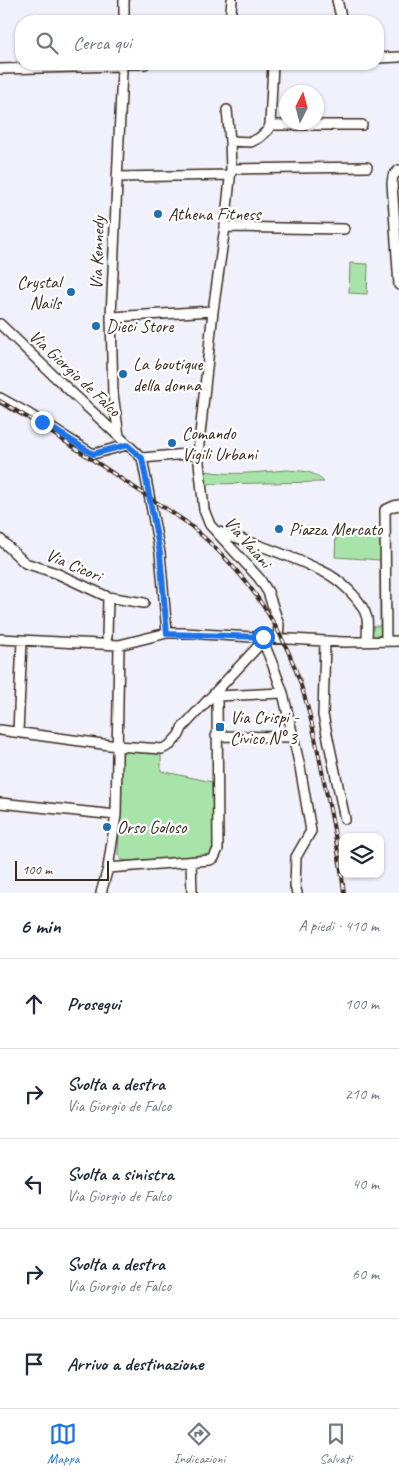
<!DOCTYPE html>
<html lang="it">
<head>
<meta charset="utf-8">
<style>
	:root { --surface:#fff; --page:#f6f6f7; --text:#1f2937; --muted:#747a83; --line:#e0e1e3; --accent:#1a73e8 }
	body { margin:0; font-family:Caveat,sans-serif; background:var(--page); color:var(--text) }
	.controls { position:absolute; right:15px; bottom:15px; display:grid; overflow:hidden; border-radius:10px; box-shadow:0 1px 4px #0004 }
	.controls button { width:45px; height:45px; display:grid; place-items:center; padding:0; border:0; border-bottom:1px solid var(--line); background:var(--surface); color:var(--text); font:25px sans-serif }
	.compass { position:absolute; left:279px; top:85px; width:45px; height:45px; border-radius:50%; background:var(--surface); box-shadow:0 1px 4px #0004; rotate:6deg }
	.scale { position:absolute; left:15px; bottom:12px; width:94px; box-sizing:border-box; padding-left:5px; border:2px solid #3b2a1e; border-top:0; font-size:14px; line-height:18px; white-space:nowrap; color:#3b2a1e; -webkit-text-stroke:4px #fff; paint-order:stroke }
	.stop { position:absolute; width:15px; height:15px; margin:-11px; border:4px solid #1a73e8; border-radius:50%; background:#fff }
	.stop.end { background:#1a73e8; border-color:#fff; box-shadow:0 1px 5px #0008 }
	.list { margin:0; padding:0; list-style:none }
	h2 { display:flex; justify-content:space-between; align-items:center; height:65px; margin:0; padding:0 20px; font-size:21px }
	h2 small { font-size:16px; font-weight:400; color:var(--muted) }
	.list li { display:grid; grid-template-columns:32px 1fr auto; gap:15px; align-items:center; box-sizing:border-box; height:90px; padding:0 20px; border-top:1px solid var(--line) }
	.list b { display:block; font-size:19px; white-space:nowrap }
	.list p { margin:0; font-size:16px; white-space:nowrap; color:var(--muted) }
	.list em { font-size:16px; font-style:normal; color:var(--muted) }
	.icon { flex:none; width:28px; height:28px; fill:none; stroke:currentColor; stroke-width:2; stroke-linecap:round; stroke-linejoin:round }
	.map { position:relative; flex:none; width:399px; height:893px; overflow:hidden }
	.search { position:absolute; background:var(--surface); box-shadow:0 1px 4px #0004; left:15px; right:15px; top:15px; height:55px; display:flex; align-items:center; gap:12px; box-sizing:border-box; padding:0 18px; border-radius:20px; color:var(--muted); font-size:19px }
	.sheet { height:515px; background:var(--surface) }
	nav { display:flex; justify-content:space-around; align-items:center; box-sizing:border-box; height:70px; border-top:1px solid var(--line); background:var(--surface); font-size:14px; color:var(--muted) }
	nav a { display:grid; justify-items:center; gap:2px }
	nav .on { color:var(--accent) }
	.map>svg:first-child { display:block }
	.green { fill:#a8e3a9; stroke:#728664 }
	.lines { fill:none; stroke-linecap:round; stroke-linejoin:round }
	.minor-casing { stroke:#3b2a1e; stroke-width:12 }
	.minor { stroke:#fff; stroke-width:9 }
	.rail-casing { stroke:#3b2a1e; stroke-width:4 }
	.rail { stroke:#fff; stroke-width:2; stroke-dasharray:5.5; stroke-linecap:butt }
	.route { stroke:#1a73e8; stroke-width:6 }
	.poi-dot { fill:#1f6fb2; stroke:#fff; stroke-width:2 }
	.labels { text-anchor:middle; stroke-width:4.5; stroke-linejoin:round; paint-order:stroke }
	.poi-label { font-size:18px; fill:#3b2a1e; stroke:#fff; text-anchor:start }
	.street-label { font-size:18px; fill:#3b2a1e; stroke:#fff }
</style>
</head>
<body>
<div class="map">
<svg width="399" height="893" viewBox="0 0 399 893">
	<rect width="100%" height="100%" fill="#f0f1fb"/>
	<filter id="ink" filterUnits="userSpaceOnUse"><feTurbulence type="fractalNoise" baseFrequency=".02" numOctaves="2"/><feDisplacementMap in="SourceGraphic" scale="10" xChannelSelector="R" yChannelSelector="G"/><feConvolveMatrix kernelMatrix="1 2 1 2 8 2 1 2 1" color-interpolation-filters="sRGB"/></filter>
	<g filter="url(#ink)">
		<path class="green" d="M350,263L368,264L367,294L349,293Z
			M287,470C305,472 310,469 324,482L205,484V471C232,476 260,472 287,470Z
			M336,533L371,535L375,536L380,539L381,545L382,630L381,635L373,637L369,629L371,626H380V560L335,557Z
			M122,751L161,754V771L212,782L213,849L210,854L204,856L126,861L120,859L118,853L120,816Z"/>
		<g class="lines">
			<g class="minor-casing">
				<path id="minor" d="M337,0L342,21
					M124,21V0
					M230,21L232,0
					M378,58L399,57
					M127,64H145
					M0,69L117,66
					M227,110L230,141L251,142L259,138L268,130L270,125L273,64
					M270,125H362
					M230,141L231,169L225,227L213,311L198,453L204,510L210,525L259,578L268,592L279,625L278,638
					M231,169L367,167
					M399,170L393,176L392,183L399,285
					M117,177L230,175
					M225,227L344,229
					M111,317L213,311
					M0,324L53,375L142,458L160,553L167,633
					M0,398L29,414L93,454L127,445
					M119,436L113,394L111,317L122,71
					M142,458L198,453
					M216,531C251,542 289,555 322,571C338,578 362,599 367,618C368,625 367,634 367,641
					M0,539L25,563L56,573L108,597L144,603
					M107,637L108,597
					M0,639L119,645L167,633H184L343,642L399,641
					M263,641L272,663L283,693L300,767L311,831L296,857L295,886L297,893
					M325,641L323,715L345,819
					M386,641L385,510L394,506L399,505
					M217,696L283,693
					M0,730L117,746L162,749L170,745L179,735L182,728L263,641V637
					M18,732L22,641
					M216,736L293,737
					M0,803L116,815
					M191,862L192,893
					M108,868L210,860L214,858L218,849L217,692
					M101,893L108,868L116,815L119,645"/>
			</g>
			<use href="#minor" class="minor"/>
			<g class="rail-casing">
				<path id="rail" d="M0,401L45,428L186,522C243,568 284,625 304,695C313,723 318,752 324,781C332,818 340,855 344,893"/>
			</g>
			<use href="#rail" class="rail"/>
		</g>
	</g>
	<g class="lines" filter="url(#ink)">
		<path class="route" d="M42,422L93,454L127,445L142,458L160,553L167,634L263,637"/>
	</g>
	<g class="poi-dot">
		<circle cx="158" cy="214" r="5"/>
		<circle cx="71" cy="292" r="5"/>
		<circle cx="96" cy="326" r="5"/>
		<circle cx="123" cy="374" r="5"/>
		<circle cx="172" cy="443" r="5"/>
		<circle cx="279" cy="529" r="5"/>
		<rect x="215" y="722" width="10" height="10" rx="2.5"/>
		<circle cx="107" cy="827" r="5"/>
	</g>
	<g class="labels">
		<g class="poi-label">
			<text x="168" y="220">Athena Fitness</text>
			<text x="61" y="288" text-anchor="end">Crystal<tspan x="61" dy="21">Nails</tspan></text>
			<text x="106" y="332">Dieci Store</text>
			<text x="133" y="370">La boutique<tspan x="133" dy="21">della donna</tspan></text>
			<text x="182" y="439">Comando<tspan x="182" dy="21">Vigili Urbani</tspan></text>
			<text x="289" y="535">Piazza Mercato</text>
			<text x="230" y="723">Via Crispi -<tspan x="230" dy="21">Civico N° 3</tspan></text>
			<text x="117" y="833">Orso Goloso</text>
		</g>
		<g class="street-label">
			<text transform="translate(97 253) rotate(-88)" y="6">Via Kennedy</text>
			<text transform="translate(75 373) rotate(43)" y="6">Via Giorgio de Falco</text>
			<text transform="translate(248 542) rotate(49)" y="6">Via Vaiani</text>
			<text transform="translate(74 565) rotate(23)" y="6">Via Cicori</text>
		</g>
	</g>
</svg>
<div class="controls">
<button><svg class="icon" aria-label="layers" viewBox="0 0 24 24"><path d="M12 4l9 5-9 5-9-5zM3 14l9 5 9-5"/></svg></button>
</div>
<svg class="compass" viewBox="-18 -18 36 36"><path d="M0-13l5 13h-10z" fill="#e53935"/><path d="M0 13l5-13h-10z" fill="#747a83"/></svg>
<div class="scale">100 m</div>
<div class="stop" style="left:263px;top:637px"></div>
<div class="stop end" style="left:42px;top:422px"></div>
<div class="search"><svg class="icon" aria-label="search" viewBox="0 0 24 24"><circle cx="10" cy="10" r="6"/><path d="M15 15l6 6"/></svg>Cerca qui</div>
</div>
<section class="sheet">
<h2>6 min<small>A piedi · 410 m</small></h2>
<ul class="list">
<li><svg class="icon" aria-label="ahead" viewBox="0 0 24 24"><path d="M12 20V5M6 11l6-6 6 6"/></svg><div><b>Prosegui</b></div><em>100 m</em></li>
<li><svg class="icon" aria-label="right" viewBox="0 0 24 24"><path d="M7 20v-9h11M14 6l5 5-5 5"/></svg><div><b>Svolta a destra</b><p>Via Giorgio de Falco</p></div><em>210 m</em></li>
<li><svg class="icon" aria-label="left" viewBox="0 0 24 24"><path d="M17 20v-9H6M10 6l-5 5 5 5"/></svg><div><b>Svolta a sinistra</b><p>Via Giorgio de Falco</p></div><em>40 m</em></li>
<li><svg class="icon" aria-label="right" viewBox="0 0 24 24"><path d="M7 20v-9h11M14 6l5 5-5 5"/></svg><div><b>Svolta a destra</b><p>Via Giorgio de Falco</p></div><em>60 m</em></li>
<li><svg class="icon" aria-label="arrive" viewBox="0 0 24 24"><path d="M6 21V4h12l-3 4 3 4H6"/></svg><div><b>Arrivo a destinazione</b></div></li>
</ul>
</section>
<nav>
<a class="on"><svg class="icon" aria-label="map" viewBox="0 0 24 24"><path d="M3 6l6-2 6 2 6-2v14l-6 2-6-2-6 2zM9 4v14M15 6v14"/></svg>Mappa</a>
<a><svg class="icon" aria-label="directions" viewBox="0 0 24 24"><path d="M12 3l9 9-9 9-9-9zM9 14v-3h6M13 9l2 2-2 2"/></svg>Indicazioni</a>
<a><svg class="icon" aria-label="saved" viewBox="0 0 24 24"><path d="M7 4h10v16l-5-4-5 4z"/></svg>Salvati</a>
</nav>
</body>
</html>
